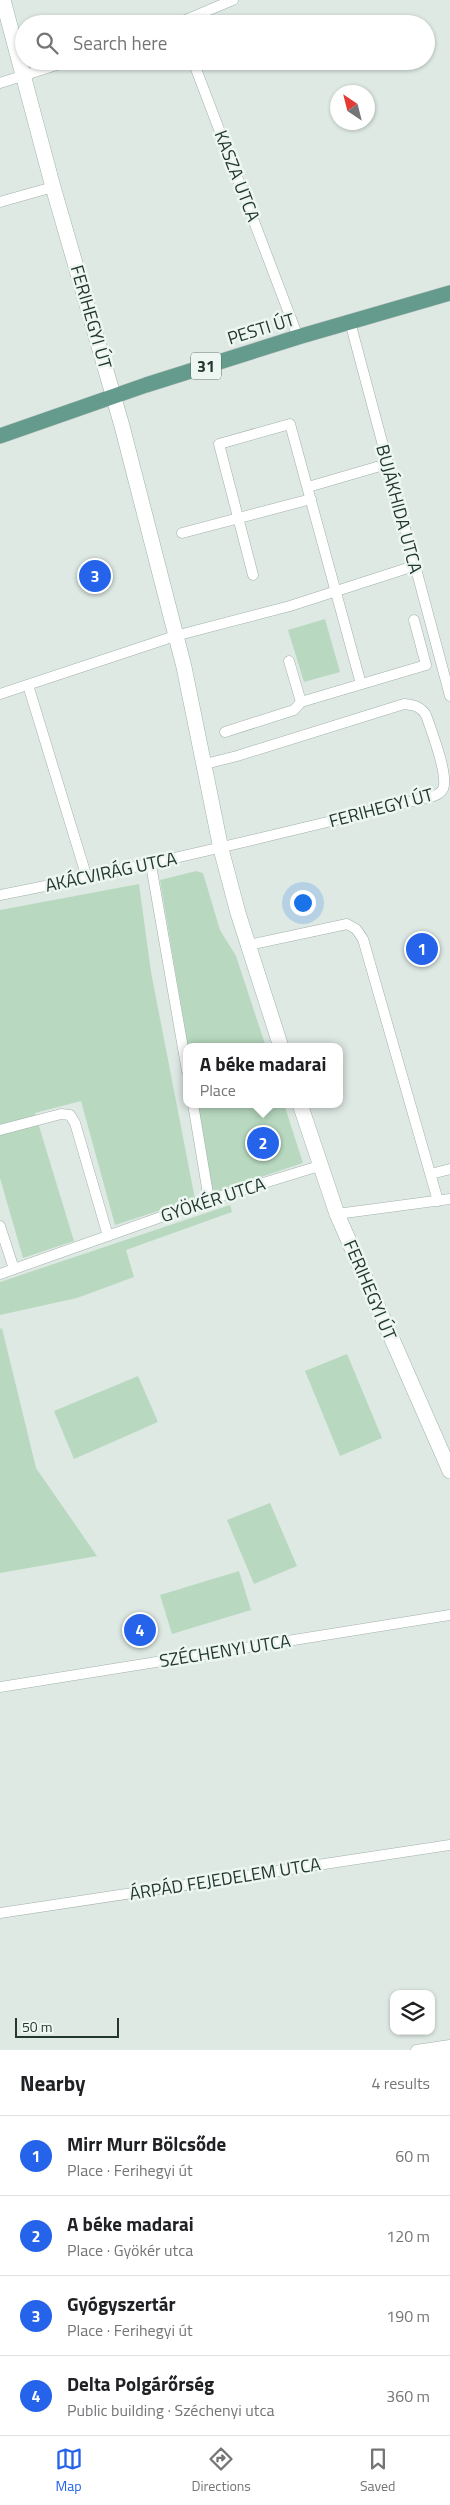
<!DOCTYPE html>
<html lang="en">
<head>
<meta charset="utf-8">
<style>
	:root { --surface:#fff; --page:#f2f2f2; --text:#202124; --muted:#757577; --line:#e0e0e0; --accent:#2563eb }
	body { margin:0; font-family:"Titillium Web",sans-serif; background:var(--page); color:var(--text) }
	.controls { position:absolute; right:15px; bottom:15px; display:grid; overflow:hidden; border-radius:10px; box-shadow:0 1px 4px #0004 }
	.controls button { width:45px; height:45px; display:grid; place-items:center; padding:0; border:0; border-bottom:1px solid var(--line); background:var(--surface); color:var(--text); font:25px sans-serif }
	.compass { position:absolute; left:330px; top:85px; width:45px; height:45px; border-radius:50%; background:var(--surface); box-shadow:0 1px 4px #0004; rotate:325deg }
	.scale { position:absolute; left:15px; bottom:12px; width:104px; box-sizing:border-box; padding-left:5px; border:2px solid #213730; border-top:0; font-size:14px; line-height:18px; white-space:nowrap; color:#213730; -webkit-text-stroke:4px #eef6f2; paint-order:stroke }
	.you { position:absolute; left:302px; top:902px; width:18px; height:18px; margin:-12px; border:4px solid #fff; border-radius:50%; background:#1a73e8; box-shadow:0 0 0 8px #1a73e833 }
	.badge { display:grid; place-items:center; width:32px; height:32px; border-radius:50%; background:var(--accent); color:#fff; font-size:16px; font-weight:700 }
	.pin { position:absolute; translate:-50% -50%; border:2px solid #fff; box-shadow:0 1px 5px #0006 }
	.popup { position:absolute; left:183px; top:1043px; width:160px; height:65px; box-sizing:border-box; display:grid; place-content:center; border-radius:10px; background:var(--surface); filter:drop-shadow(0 1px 4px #0005); font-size:16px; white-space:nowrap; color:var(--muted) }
	.popup b { font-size:19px; color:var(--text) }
	.popup::after { content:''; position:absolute; left:50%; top:100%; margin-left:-10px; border:10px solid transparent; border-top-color:var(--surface) }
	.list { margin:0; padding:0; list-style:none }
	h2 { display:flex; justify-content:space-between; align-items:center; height:65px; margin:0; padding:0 20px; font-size:21px }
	h2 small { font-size:16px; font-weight:400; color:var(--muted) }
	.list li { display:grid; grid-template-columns:32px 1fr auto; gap:15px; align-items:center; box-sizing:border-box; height:80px; padding:0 20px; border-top:1px solid var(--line) }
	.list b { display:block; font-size:19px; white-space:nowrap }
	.list p { margin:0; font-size:16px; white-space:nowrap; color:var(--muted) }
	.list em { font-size:16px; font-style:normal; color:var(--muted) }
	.icon { flex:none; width:28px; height:28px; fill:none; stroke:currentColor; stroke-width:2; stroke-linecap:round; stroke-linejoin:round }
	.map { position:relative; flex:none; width:450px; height:2050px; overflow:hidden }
	.search { position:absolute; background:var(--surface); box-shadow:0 1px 4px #0004; left:15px; right:15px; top:15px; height:55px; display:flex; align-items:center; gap:12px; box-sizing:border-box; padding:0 18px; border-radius:28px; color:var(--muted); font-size:19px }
	.sheet { height:385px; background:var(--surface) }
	nav { display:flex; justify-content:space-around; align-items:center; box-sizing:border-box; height:70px; border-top:1px solid var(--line); background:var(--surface); font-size:14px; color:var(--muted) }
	nav a { display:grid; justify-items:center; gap:2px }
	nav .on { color:var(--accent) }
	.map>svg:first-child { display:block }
	.green { fill:#b8d9c0 }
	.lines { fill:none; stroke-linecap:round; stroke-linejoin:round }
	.street-casing { stroke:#a2b0aa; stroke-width:11 }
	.secondary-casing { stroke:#9eb3ab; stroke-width:16 }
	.primary-casing { stroke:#bcc3c1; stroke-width:16 }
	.street { stroke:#fff; stroke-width:10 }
	.secondary { stroke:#fff; stroke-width:15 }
	.primary { stroke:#659b8c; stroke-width:15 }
	.labels { text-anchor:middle; stroke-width:5; stroke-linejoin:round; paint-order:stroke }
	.shield { fill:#eef6f2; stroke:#5e706a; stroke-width:1 }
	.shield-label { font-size:16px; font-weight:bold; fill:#213730 }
	.street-label { font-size:18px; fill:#213730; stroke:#eef6f2 }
</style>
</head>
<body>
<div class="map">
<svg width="450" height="2050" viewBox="0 0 450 2050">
	<rect width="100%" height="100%" fill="#dee9e4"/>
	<path class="green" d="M325,619L340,672L304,682L288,630Z
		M196,871L203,873L220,930L236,956L266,1047H188L160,880Z
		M139,884L151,972L195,1199L115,1225L81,1101L35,1113L74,1241L23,1258L0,1178V910Z
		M197,1104H284L303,1163L216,1192L212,1189Z
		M230,1205L232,1212L126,1250L134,1277L77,1298L0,1315V1282Z
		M2,1328L36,1468L97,1556L0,1573V1329Z
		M347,1354L382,1438L340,1456L305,1371Z
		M138,1376L158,1422L74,1459L54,1411Z
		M270,1503L297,1566L254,1584L227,1520Z
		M239,1571L251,1610L172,1634L160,1595Z"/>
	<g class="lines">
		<g class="street-casing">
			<path id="street" d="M176,24L233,0
				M193,61L298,337
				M0,83L69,61
				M0,202L53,187
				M350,322L450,696
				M308,487L387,464
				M182,533L311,499
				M253,575L219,444L290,424L361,684
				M289,661L301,702
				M28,685L87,878
				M0,694L175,636L290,606L414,566
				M225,732L294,710L301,702L426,665L414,620
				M151,865L187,1071
				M0,895C144,867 287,832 430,797C435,796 440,794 443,789C449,775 431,730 426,715C420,706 414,705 404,704L237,756L205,764
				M249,945L347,924L356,929L363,939L438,1201
				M193,1104L209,1200
				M0,1130L61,1114L70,1115L75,1123L108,1236
				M431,1174L450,1169
				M337,1214L450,1199
				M0,1226L14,1269
				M0,1274L209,1200L319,1166
				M0,1687L450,1615
				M0,1913L450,1845
				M416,2050L450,2045"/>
		</g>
		<g class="secondary-casing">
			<path id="secondary" d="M3,0L53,187L122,426L184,667L221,849L238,913L281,1047
				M300,1104L337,1214L450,1471"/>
		</g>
		<g class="primary-casing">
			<path id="primary" d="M0,436L146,385L298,337L450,293"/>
		</g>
		<use href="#street" class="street"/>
		<use href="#secondary" class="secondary"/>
		<use href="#primary" class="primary"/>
	</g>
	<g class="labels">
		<rect class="shield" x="191" y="352.5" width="30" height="27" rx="4"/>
		<g class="shield-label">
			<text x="206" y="372">31</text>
		</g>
		<g class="street-label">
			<text transform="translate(237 176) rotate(69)" y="6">KASZA UTCA</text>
			<text transform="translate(91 317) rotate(74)" y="6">FERIHEGYI ÚT</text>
			<text transform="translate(261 329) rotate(-17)" y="6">PESTI ÚT</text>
			<text transform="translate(399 509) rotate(75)" y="6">BUJÁKHIDA UTCA</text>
			<text transform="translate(381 808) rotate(-15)" y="6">FERIHEGYI ÚT</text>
			<text transform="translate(111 872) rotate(-12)" y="6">AKÁCVIRÁG UTCA</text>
			<text transform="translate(213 1200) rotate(-18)" y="6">GYÖKÉR UTCA</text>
			<text transform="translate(370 1290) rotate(67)" y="6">FERIHEGYI ÚT</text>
			<text transform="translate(225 1651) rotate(-9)" y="6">SZÉCHENYI UTCA</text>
			<text transform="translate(225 1879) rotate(-9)" y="6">ÁRPÁD FEJEDELEM UTCA</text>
		</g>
	</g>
</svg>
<div class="controls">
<button><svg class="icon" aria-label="layers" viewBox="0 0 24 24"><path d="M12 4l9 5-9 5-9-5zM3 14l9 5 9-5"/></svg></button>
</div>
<svg class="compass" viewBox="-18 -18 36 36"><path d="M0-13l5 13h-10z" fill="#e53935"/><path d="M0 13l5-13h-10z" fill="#757577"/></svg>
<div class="scale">50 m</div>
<div class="you"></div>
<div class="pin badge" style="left:422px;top:949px">1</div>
<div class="pin badge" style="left:263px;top:1143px">2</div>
<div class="popup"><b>A béke madarai</b>Place</div>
<div class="pin badge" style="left:95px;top:576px">3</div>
<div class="pin badge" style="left:140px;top:1630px">4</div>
<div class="search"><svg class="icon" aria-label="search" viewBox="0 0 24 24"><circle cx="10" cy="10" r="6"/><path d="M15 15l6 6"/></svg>Search here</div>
</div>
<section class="sheet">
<h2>Nearby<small>4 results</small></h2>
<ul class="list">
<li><span class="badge">1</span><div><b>Mirr Murr Bölcsőde</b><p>Place · Ferihegyi út</p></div><em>60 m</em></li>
<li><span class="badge">2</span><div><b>A béke madarai</b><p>Place · Gyökér utca</p></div><em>120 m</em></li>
<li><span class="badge">3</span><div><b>Gyógyszertár</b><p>Place · Ferihegyi út</p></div><em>190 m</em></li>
<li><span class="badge">4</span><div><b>Delta Polgárőrség</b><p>Public building · Széchenyi utca</p></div><em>360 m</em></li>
</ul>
</section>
<nav>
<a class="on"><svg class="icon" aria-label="map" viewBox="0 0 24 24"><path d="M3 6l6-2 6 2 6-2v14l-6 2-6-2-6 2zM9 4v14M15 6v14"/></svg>Map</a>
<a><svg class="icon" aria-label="directions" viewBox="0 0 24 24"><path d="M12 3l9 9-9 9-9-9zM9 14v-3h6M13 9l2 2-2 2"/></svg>Directions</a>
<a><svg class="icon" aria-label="saved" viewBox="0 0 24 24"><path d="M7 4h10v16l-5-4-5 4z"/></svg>Saved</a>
</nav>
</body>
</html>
